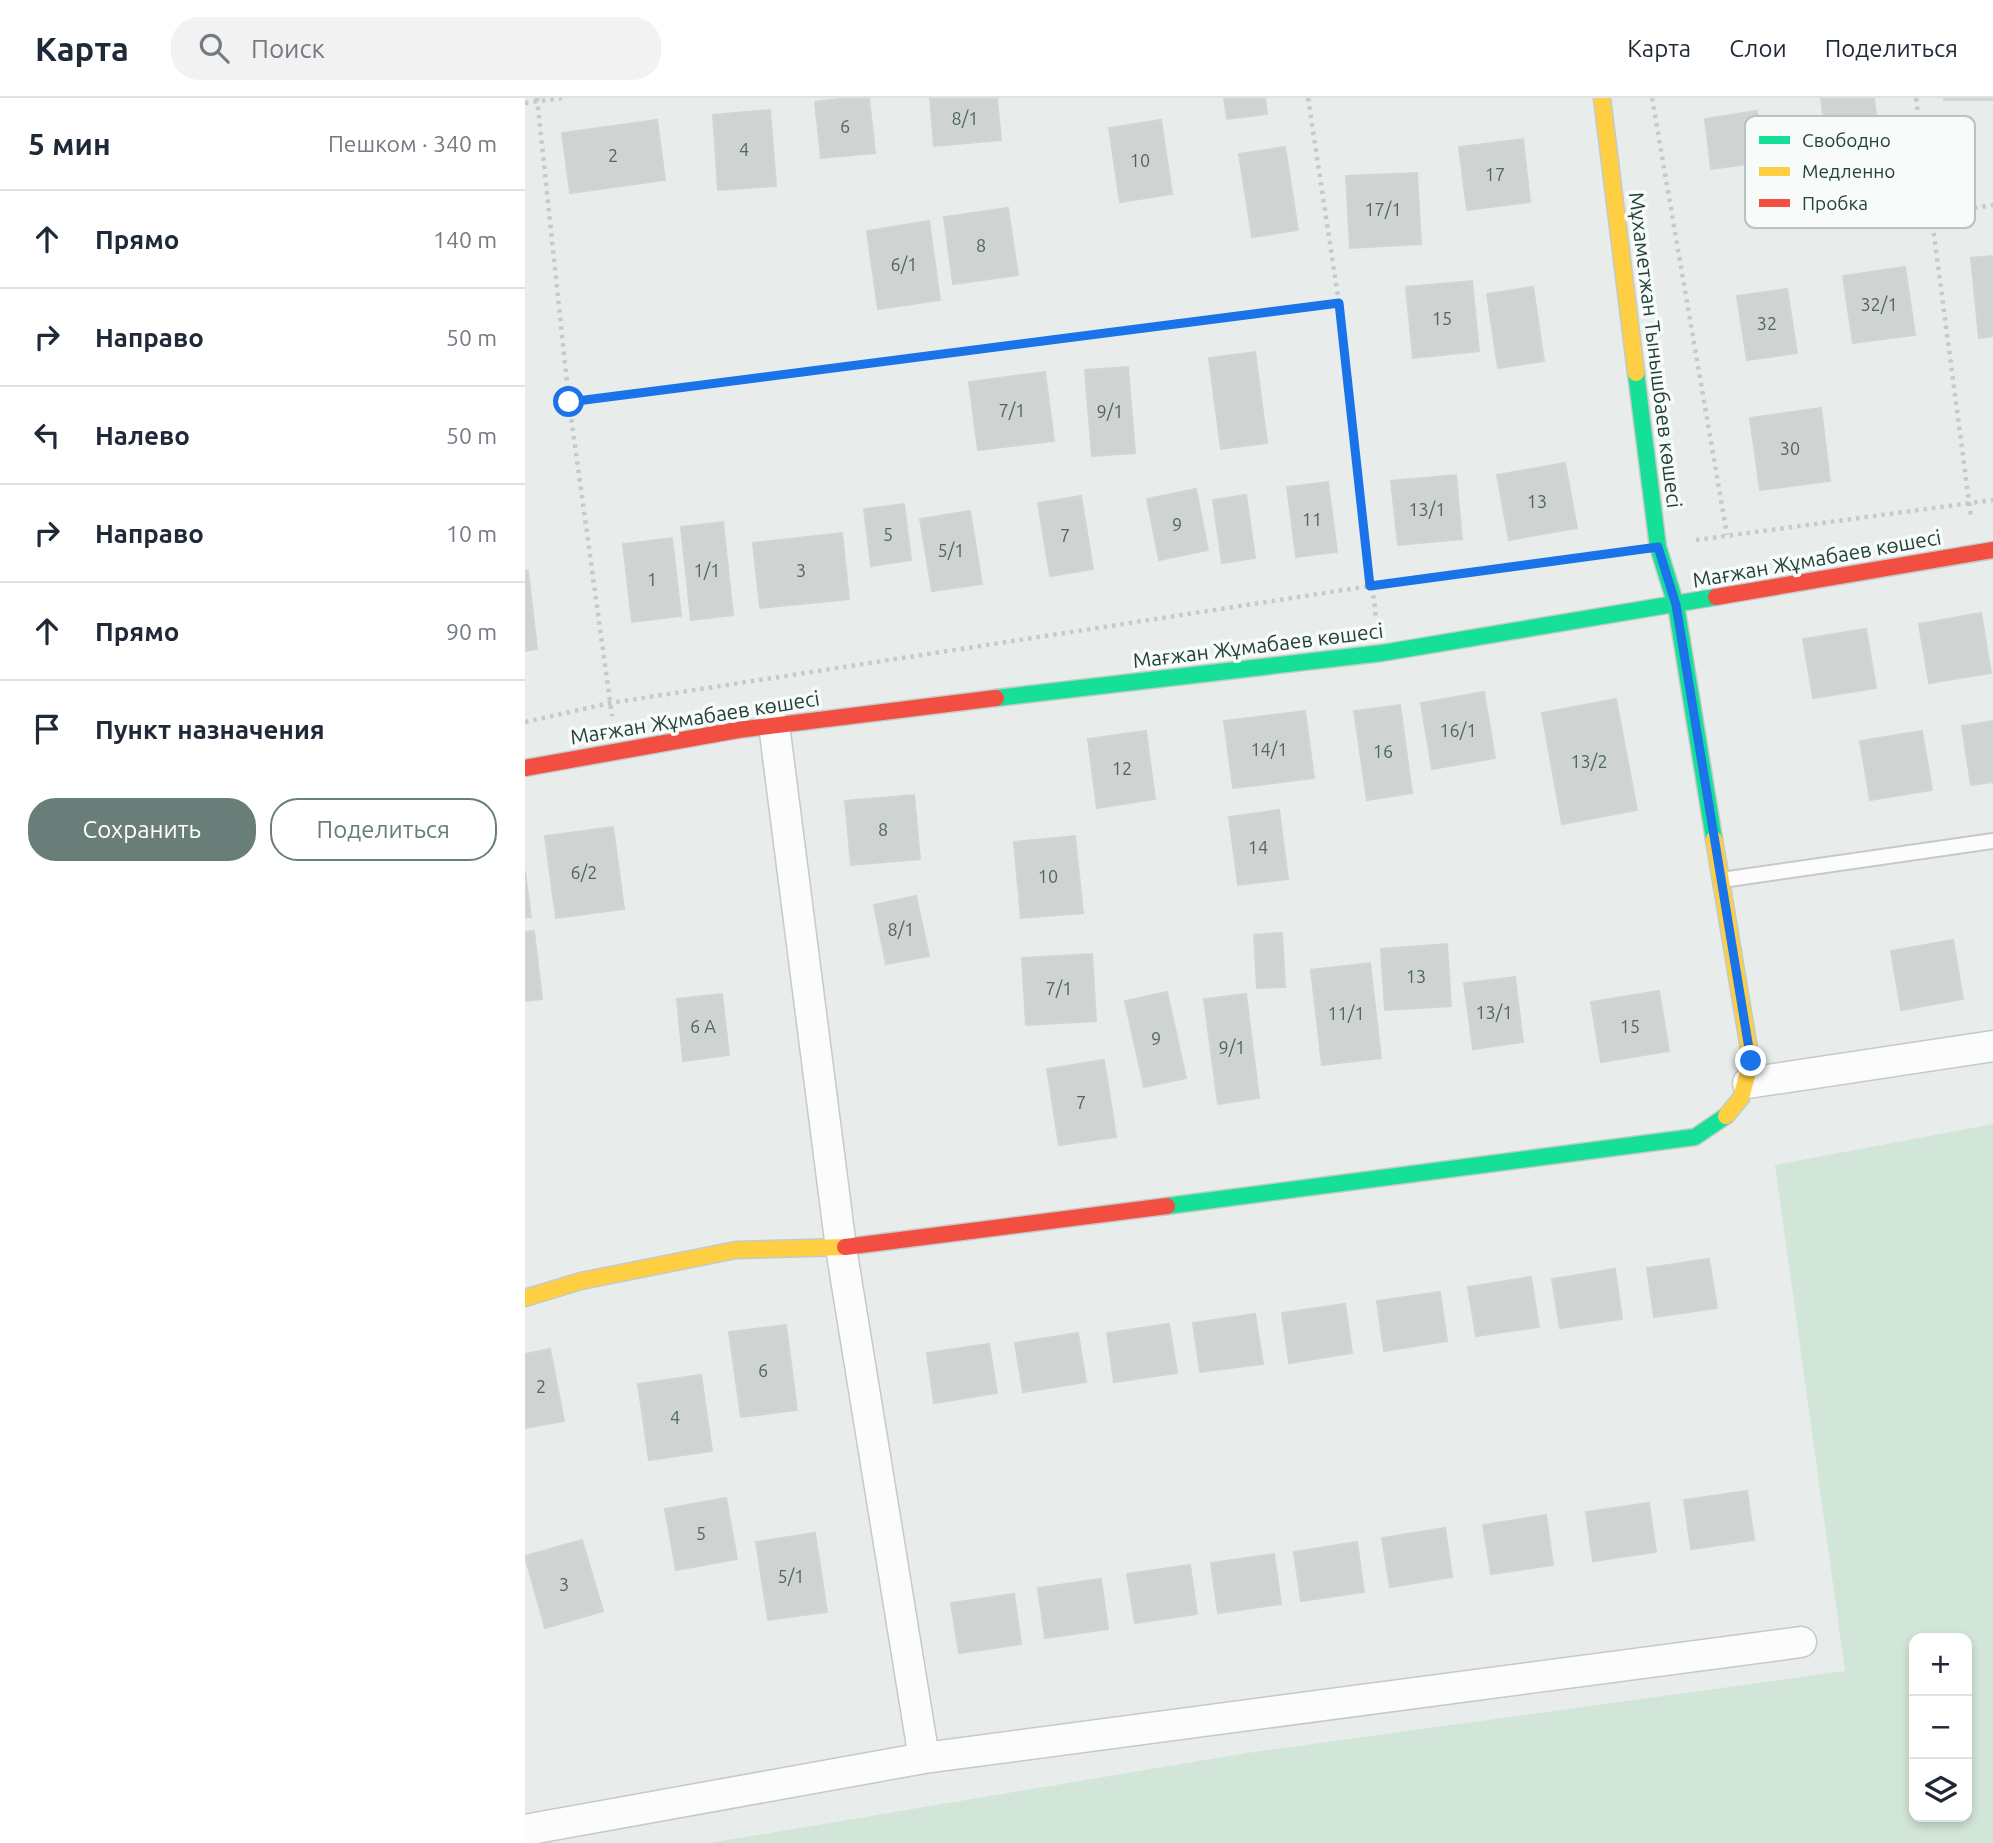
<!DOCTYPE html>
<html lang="ru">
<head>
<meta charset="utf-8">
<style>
	:root { --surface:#fff; --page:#f2f2f3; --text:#1f2937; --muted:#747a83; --line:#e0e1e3; --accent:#697e78 }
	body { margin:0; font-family:Ubuntu,sans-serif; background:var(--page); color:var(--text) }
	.controls { position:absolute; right:21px; bottom:21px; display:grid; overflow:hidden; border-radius:14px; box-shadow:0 4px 10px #0003 }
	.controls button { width:63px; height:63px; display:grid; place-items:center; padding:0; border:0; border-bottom:2px solid var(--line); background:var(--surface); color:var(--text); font:35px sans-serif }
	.stop { position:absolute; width:21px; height:21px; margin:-16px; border:5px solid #1a73e8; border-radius:50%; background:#fff }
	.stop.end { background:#1a73e8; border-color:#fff; box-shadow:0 2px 7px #0008 }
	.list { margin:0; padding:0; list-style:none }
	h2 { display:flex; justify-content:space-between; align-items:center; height:91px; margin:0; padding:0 28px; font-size:30px }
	h2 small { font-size:23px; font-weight:400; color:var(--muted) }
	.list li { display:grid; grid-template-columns:46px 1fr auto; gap:21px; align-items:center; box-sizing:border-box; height:98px; padding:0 28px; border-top:2px solid var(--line) }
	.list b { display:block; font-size:26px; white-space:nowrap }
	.list em { font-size:23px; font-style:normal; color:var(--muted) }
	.actions { display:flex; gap:14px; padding:21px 28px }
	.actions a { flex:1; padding:16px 0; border:2px solid var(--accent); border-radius:28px; text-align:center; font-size:24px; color:var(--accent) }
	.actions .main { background:var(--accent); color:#fff }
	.icon { flex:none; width:38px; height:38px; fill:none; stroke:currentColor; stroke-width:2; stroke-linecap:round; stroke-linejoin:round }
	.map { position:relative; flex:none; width:1468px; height:1745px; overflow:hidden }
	header { display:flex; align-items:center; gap:42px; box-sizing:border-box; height:98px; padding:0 35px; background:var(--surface); border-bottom:2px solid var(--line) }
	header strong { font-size:33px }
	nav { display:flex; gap:38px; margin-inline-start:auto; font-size:24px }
	.search { width:490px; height:63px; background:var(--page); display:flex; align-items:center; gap:18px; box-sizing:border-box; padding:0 24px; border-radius:28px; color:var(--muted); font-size:26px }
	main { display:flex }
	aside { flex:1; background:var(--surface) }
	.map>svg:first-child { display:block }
	.green { fill:#d1e6d8; fill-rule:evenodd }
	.building { fill:#cfd4d2; stroke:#d1d6d4; stroke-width:2 }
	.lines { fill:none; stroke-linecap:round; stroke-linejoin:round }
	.lane-casing { stroke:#c5cac8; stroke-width:18 }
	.street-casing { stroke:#c5cac8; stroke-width:33 }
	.fast-casing { stroke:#c3cbc8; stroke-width:19 }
	.slow-casing { stroke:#c3cbc8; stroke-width:19 }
	.jam-casing { stroke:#c3cbc8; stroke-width:19 }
	.path { stroke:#c3ccca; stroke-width:4.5; stroke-dasharray:3.5 5; stroke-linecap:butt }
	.lane { stroke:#fcfcfc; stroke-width:14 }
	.street { stroke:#fcfcfc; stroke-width:30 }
	.fast { stroke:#16e098; stroke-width:16 }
	.slow { stroke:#ffcf43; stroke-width:16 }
	.jam { stroke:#f24e42; stroke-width:16 }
	.route { stroke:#1a73e8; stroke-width:9 }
	.labels { text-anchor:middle; stroke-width:7; stroke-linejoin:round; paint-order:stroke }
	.number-label { font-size:18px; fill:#506761 }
	.street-label { font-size:21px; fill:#24423a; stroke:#f7fbf9 }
	.key { fill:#f7fbf9; stroke:#b8c4c0; stroke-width:2 }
	.key-label { font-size:19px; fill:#24423a }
</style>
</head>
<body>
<header>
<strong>Карта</strong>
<div class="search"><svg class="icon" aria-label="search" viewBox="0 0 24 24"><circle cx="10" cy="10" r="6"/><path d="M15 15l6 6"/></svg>Поиск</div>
<nav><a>Карта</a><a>Слои</a><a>Поделиться</a></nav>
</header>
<main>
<aside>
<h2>5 мин<small>Пешком · 340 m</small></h2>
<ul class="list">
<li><svg class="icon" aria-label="ahead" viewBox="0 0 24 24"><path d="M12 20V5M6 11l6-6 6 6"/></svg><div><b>Прямо</b></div><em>140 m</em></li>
<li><svg class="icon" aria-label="right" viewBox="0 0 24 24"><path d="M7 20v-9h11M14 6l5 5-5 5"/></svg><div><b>Направо</b></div><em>50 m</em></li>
<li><svg class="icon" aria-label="left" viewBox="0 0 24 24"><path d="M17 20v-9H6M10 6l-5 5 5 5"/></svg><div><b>Налево</b></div><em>50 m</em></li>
<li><svg class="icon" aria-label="right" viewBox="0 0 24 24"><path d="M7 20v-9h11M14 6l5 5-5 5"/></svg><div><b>Направо</b></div><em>10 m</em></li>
<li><svg class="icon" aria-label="ahead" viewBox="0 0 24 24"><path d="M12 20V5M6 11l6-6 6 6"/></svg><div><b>Прямо</b></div><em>90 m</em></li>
<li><svg class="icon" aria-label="arrive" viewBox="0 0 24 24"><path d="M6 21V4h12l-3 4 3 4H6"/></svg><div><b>Пункт назначения</b></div></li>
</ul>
<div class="actions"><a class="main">Сохранить</a><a>Поделиться</a></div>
</aside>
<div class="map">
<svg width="1468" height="1745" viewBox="0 0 1468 1745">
	<rect width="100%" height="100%" fill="#e8edeb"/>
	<path class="green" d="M1468,1026V1745H184L722,1655L1320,1573L1250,1067ZM1389,1540H1442V1719H1389Z"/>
	<path class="building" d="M324,0H344L350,55L296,60L290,4Z
		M405,0H472L476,42L409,48Z
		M699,0H740L742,16L702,21Z
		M1296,0H1349L1358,76L1306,83Z
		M1419,0H1468V2H1419Z
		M245,12L251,88L193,92L188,17Z
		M1232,13L1240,64L1186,71L1180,21Z
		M132,22L140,82L45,95L37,35Z
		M636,22L647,96L595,104L584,30Z
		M998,41L1005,104L942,112L934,49Z
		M760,49L773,132L727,139L714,56Z
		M892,75L896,146L825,150L821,78Z
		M483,110L493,177L428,186L419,119Z
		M404,123L415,202L353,211L342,133Z
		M1468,158V238L1454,240L1446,160Z
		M1380,169L1390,237L1328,245L1318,178Z
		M947,183L954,253L888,260L881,189Z
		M1008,189L1019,263L973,270L962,196Z
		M1262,191L1272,255L1222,262L1212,198Z
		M730,254L742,345L696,351L684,260Z
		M603,269L610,355L567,358L560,272Z
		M520,274L529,343L453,352L444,284Z
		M1296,310L1305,383L1235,392L1225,320Z
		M1040,365L1052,430L984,442L972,377Z
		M931,377L937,441L873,447L866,383Z
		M803,384L812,454L771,459L762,389Z
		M671,391L683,452L634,462L622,401Z
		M721,397L730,460L697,465L688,402Z
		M556,398L568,471L525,478L513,405Z
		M379,406L386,462L346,468L339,411Z
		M445,413L457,486L407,493L395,421Z
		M198,424L208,517L166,522L156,429Z
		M317,435L324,501L235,510L228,445Z
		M147,440L156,518L107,524L98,446Z
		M0,473H3L12,551L0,553Z
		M1456,515L1466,575L1404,585L1394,526Z
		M1341,531L1351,590L1288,600L1278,541Z
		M959,594L970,660L907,671L896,605Z
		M1091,601L1112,712L1037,726L1017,615Z
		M875,607L887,695L842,702L829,613Z
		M780,613L789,680L708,690L699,623Z
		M1468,623V684L1446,687L1437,628Z
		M621,633L630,701L572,710L563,641Z
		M1397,633L1407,692L1345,702L1335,643Z
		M389,697L395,761L326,767L320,703Z
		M754,712L763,781L713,787L704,719Z
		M88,729L99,811L31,820L20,738Z
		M550,738L558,815L496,820L489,744Z
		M0,773L6,819H0Z
		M391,798L404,858L361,866L349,807Z
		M9,833L17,901L0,903V834Z
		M757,835L760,889L732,890L729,837Z
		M1428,842L1438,901L1376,912L1366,853Z
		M922,846L926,908L860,912L856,851Z
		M567,856L571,923L501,927L497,860Z
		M845,865L856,960L797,967L786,872Z
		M990,879L998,944L948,951L939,885Z
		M1134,893L1144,953L1076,964L1066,904Z
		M642,894L661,980L619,989L600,903Z
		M197,896L204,957L158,963L152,901Z
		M721,896L734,1000L693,1006L679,901Z
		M579,962L591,1039L534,1047L522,971Z
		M1184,1161L1192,1210L1129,1219L1122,1170Z
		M1090,1171L1097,1221L1035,1230L1027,1181Z
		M1006,1179L1014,1229L951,1238L943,1189Z
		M915,1194L922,1243L859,1253L852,1203Z
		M820,1206L827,1255L764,1265L757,1215Z
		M730,1216L738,1266L675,1274L668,1225Z
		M644,1226L652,1275L589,1284L582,1235Z
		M261,1227L272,1312L216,1319L204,1234Z
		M553,1235L561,1284L498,1294L490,1245Z
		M464,1246L472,1295L409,1305L402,1255Z
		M25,1251L39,1323L0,1330V1256Z
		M176,1277L187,1353L124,1362L113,1286Z
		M1222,1393L1229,1442L1166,1451L1159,1402Z
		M201,1400L212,1461L151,1472L140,1411Z
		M1124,1405L1131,1454L1068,1463L1061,1414Z
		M1021,1417L1028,1467L966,1476L958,1427Z
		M920,1430L927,1479L865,1489L857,1440Z
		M290,1435L302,1514L243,1522L231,1444Z
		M57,1442L78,1513L20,1530L0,1458Z
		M832,1444L839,1494L776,1503L769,1454Z
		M749,1456L756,1506L693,1515L686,1465Z
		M665,1467L672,1516L610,1525L602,1476Z
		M576,1481L583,1531L520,1540L513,1490Z
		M489,1496L496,1546L434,1555L426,1505Z"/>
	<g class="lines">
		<g class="lane-casing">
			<path id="lane" d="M1197,782L1468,743"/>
		</g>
		<g class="street-casing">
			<path id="street" d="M249,627L316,1150L399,1660
				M1223,985L1468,948
				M0,1732L399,1660L1276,1544"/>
		</g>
		<g class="fast-casing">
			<path id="fast" d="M1111,275L1133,449L1151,507L1189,741
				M471,600L857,555L1191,499
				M642,1108L1170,1039L1201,1018"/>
		</g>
		<g class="slow-casing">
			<path id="slow" d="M1077,0L1111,275
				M1189,741L1226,963L1216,1000L1201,1018
				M0,1200L56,1183L211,1152L320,1149"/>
		</g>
		<g class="jam-casing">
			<path id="jam" d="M1191,499L1468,452
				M0,670L213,632L471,600
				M320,1149L642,1108"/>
		</g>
		<path class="path" d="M12,0L44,304L87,618
			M783,0L814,205L851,520
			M1127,0L1202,437
			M1391,0L1446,419
			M0,5L37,0
			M1407,117L1468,107
			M44,304L814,205
			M1171,442L1468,402
			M0,624L85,605L845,488L1096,454"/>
		<use href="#lane" class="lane"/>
		<use href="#street" class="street"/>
		<use href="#fast" class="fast"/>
		<use href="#slow" class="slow"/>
		<use href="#jam" class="jam"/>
	</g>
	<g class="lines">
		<path class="route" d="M44,304L814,205L845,488L1133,449L1151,507L1226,963"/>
	</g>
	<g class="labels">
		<g class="number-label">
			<text x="440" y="27">8/1</text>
			<text x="320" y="35">6</text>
			<text x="219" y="58">4</text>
			<text x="88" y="64">2</text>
			<text x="615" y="69">10</text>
			<text x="970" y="83">17</text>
			<text x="858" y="118">17/1</text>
			<text x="456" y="154">8</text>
			<text x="379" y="173">6/1</text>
			<text x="1354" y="213">32/1</text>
			<text x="917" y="227">15</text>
			<text x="1242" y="232">32</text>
			<text x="487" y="319">7/1</text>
			<text x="585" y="320">9/1</text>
			<text x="1265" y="357">30</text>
			<text x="1012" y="410">13</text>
			<text x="902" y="418">13/1</text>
			<text x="787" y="428">11</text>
			<text x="652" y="433">9</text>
			<text x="363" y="443">5</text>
			<text x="540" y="444">7</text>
			<text x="426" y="459">5/1</text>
			<text x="182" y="479">1/1</text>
			<text x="276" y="479">3</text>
			<text x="127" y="488">1</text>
			<text x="933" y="639">16/1</text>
			<text x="744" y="658">14/1</text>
			<text x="858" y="660">16</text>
			<text x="1064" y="670">13/2</text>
			<text x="597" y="677">12</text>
			<text x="358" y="738">8</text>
			<text x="733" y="756">14</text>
			<text x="59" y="781">6/2</text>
			<text x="523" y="785">10</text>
			<text x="376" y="838">8/1</text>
			<text x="891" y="885">13</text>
			<text x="534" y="897">7/1</text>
			<text x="969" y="921">13/1</text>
			<text x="821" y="922">11/1</text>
			<text x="178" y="935">6 А</text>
			<text x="1105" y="935">15</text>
			<text x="631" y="947">9</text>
			<text x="707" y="956">9/1</text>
			<text x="556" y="1011">7</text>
			<text x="238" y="1279">6</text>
			<text x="16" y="1295">2</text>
			<text x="150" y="1326">4</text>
			<text x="176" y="1442">5</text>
			<text x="266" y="1485">5/1</text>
			<text x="39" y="1493">3</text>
		</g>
		<g class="street-label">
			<text transform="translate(1130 252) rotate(83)" y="7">Мұхаметжан Тынышбаев көшесі</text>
			<text transform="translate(1292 461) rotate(-10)" y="7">Мағжан Жұмабаев көшесі</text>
			<text transform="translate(733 548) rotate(-7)" y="7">Мағжан Жұмабаев көшесі</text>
			<text transform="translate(170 620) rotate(-9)" y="7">Мағжан Жұмабаев көшесі</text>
		</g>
	</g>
	<rect x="1220" y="18" width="230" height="112" rx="10" class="key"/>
	<rect x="1234" y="38" width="31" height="8" fill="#16e098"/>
	<rect x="1234" y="69" width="31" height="9" fill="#ffcf43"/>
	<rect x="1234" y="101" width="31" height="8" fill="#f24e42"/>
	<g class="key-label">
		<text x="1277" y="49">Свободно</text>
		<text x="1277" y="80">Медленно</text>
		<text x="1277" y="112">Пробка</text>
	</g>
</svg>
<div class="controls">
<button>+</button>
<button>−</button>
<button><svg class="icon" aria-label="layers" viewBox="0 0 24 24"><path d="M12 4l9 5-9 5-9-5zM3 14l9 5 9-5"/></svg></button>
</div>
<div class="stop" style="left:44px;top:304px"></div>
<div class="stop end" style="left:1226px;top:963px"></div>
</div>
</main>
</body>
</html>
